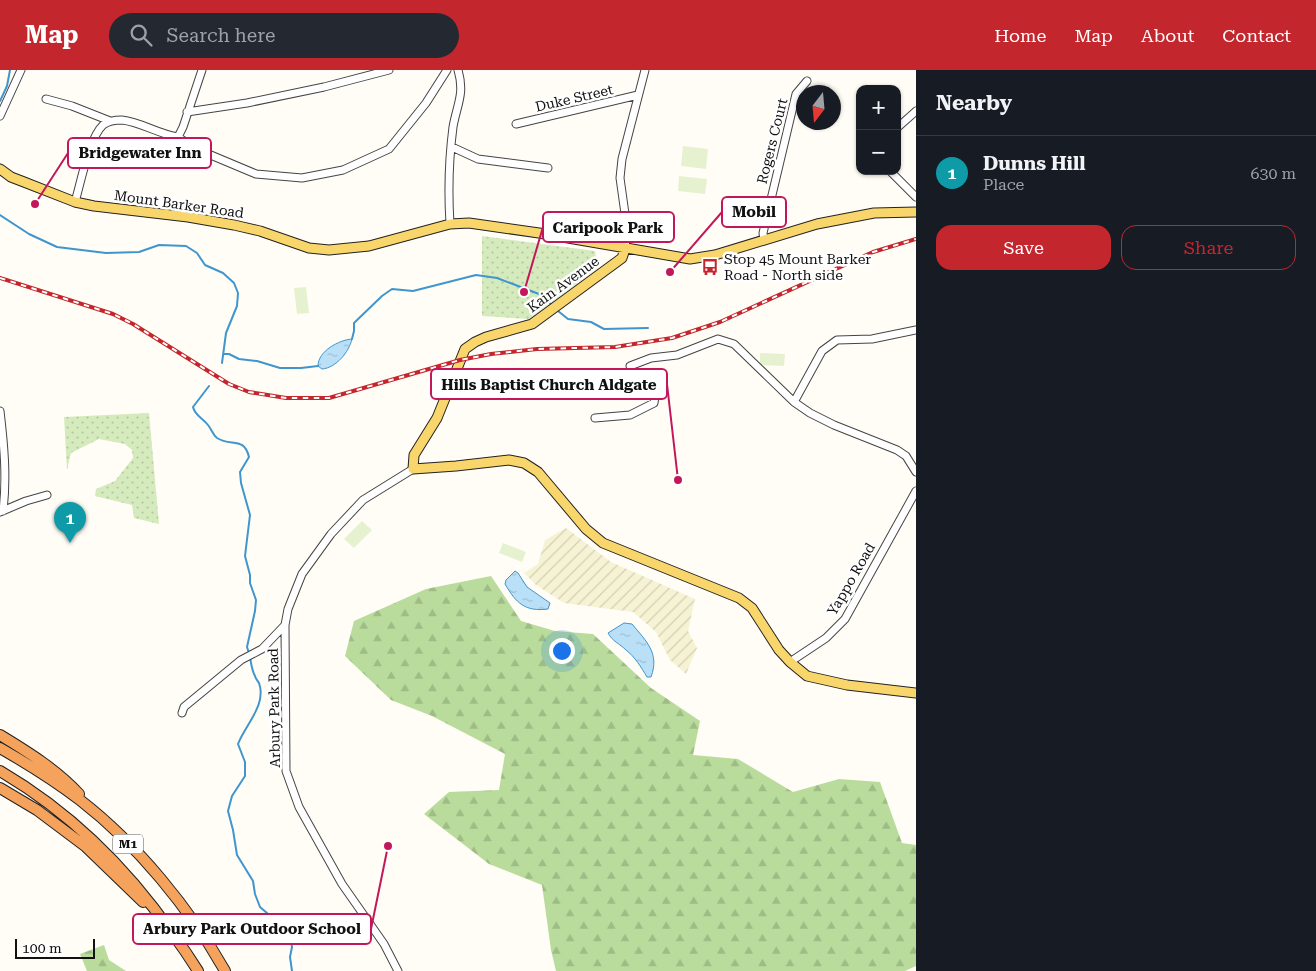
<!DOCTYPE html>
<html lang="en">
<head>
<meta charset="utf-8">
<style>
	:root { --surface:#171b24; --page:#242831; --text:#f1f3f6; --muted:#9ea1a6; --line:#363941; --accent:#c4262e }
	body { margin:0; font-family:"Roboto Serif",serif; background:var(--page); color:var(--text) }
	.controls { position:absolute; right:15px; top:15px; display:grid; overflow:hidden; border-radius:10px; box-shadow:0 1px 4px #0004 }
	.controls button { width:45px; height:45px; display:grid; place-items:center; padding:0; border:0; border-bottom:1px solid var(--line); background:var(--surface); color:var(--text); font:25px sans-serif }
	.compass { position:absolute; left:796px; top:15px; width:45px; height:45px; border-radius:50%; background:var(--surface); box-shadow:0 1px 4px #0004; rotate:196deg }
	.scale { position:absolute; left:15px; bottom:12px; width:80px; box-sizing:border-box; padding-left:5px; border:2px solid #111; border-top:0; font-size:14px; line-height:18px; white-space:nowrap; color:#111; -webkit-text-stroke:4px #fff; paint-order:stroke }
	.you { position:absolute; left:561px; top:580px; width:18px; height:18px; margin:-12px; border:4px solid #fff; border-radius:50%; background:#1a73e8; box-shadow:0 0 0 8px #1a73e833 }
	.badge { display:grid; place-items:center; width:32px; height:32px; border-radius:50%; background:var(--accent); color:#fff; font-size:16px; font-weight:700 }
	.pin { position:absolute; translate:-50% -41px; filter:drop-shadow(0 1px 2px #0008) }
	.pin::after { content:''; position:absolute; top:26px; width:18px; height:15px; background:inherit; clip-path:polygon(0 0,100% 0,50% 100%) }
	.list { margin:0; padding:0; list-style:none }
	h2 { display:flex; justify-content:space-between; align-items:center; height:65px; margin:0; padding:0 20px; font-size:21px }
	h2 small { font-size:16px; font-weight:400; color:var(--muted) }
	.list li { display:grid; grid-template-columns:32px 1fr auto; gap:15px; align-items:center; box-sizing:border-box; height:75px; padding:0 20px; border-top:1px solid var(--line) }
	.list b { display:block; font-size:19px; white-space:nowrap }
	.list p { margin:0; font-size:16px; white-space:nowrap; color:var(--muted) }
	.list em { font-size:16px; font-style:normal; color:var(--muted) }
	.actions { display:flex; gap:10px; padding:15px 20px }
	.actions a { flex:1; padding:11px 0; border:1px solid var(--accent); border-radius:15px; text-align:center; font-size:18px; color:var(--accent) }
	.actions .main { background:var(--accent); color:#fff }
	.icon { flex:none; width:28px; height:28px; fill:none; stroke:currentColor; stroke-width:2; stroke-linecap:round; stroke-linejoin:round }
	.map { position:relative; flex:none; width:916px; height:901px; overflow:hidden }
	header { display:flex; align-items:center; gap:30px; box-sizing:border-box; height:70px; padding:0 25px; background:var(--accent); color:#fff }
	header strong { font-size:24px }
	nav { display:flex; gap:28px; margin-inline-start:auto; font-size:18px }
	.search { width:350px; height:45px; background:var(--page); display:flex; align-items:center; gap:12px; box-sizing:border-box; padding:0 18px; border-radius:28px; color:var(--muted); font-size:19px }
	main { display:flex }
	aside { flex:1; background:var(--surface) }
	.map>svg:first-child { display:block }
	.farmland { fill:url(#farmland-furrows) }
	.forest { fill:url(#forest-firs) }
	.park { fill:url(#park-dots) }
	.pitch { fill:#e6f2cf }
	.water { fill:url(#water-ripples); stroke:#3f96cf }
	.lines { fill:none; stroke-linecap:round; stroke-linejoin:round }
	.stream { stroke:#3f96cf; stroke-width:2 }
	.minor-casing { stroke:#444; stroke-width:9 }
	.major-casing { stroke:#222; stroke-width:11 }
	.highway-casing { stroke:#222; stroke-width:12 }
	.minor { stroke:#fff; stroke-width:7 }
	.major { stroke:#f9d66b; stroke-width:9 }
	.highway { stroke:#f5a25d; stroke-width:10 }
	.rail-casing { stroke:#c4262e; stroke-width:4 }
	.rail { stroke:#fff; stroke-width:2; stroke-dasharray:5.5; stroke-linecap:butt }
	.labels { text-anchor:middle; stroke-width:5; stroke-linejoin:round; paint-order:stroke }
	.shield { fill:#fff; stroke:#585858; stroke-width:1 }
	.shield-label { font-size:12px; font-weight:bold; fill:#111 }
	.street-label { font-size:14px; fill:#111; stroke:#fff }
	.poi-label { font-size:14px; fill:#111; stroke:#fff; text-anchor:start }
	.leader { fill:none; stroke:#c2185b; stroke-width:2 }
	.callout-dot { fill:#c2185b; stroke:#fff; stroke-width:2 }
	.callout { fill:#fff; stroke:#c2185b; stroke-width:2 }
	.callout-label { font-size:15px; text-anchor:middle; font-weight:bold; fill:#111 }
</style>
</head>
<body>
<header>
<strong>Map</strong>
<div class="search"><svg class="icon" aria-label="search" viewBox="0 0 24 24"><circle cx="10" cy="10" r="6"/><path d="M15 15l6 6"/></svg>Search here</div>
<nav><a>Home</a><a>Map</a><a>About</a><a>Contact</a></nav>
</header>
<main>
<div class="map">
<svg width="916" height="901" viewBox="0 0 916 901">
	<defs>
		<pattern id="farmland-furrows" width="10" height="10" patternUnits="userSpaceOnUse" patternTransform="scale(1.25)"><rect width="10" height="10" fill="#f6f3d4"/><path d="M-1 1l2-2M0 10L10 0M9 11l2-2" fill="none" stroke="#d2cfb5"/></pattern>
		<pattern id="forest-firs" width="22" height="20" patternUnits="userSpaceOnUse" patternTransform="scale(1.25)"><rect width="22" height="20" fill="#b9dc9c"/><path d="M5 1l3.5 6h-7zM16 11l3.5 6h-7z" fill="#9ebc85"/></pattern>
		<pattern id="park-dots" width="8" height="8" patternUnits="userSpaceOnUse" patternTransform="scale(1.25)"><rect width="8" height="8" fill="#d5ebbd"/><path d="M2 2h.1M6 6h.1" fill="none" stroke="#b6c8a1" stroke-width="1.8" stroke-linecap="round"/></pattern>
		<pattern id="water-ripples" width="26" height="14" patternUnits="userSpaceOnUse" patternTransform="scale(1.25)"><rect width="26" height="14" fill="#b9e0f7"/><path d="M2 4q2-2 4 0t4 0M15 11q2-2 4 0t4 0" fill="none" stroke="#9ebfd3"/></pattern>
	</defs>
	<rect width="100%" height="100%" fill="#fffdf5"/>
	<path class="farmland" d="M566,458L611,492L695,529L688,561L697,578L686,604L670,590L656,562L633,542L564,533L536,515L524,503L538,494L545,470Z"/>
	<path class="forest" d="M491,506L521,551L555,561L593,564L651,618L700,651L693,685L738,689L793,722L839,709L880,712L902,773L916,775V896L905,901H556L551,880L542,815L489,794L424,744L449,722L499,720L505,684L432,646L391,630L345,586L354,551L426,519Z
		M104,875L109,890L126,901H87L80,884Z"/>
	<path class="park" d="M482,166L595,181L598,198L529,249L482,246Z
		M149,343L159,454L134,448L132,435L95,426L96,419L115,411L133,388L132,380L125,374L99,369L71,383L67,400L64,347Z"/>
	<path class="pitch" d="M683,76L708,79L706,99L681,96Z
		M679,106L707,109L705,124L678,121Z
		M306,217L309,243L297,244L294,218Z
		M760,283L785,284L784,296L760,295Z
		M362,451L372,460L354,478L344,469Z
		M503,473L526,482L522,492L499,483Z"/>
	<path class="water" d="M352,269C349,282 336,298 322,299L318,296C318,281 339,270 352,269Z
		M515,501L518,503L527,517L550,533L548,539C525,542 516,533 505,514L506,510Z
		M624,553L632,554C646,571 660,583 651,607H647C641,597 635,587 626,580C620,574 612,571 608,563Z"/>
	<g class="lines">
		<path class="stream" d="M0,31L7,16L10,0
			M0,145L29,164L57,177L106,183L139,182L159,175L186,176L197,183L205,195L223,203L234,213L238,223L237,236L226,263L222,293
			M558,241L568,249L591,252L604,259L648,258
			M352,269L354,261V253L382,226L392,219L413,221L476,205L497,208L539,224L552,235
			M223,284H229L239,289L257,291L280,298H301L318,296
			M209,316L193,337C195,346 203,348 208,355C212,360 213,365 217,368C231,377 244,366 249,387L240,402L241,413L250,445L245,486L250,505V513L256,530L255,541L247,577L249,583
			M250,587C251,593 252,601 255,606C255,608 258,611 259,613C267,635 245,655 238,674L245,692V706L232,726L228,741L233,760L237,785L253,811L255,824L260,837L290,863L292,877L290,887L292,901"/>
		<g class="minor-casing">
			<path id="minor" d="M46,29L72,36L110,51
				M187,42L247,33L324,17L389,0
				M0,46L21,0
				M516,54L638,25
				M897,58L916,41
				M178,67L194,78L256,104L302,108L343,100L389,79L426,33L447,0
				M452,77L478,89L548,98
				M890,101L916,127
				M75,132C81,112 89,68 103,55C108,51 115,50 122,50C141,52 158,64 178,67L183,57L202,0
				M450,154C448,122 449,88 453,57C457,34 465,24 458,0
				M764,170L763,163L796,24L807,11
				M625,179L627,158L620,108L622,89L645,0
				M794,332L822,281L837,270L872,269L916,260
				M0,341C4,375 7,407 3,441
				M595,348L630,345L654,333L655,326C647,312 634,313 630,296L651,288L677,285L718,269L734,274L794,332L810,343L834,355L897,380L906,386L916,402
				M0,442L26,431L47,425
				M285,555L286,701L299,737L342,814L384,874L398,901
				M790,592L826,568L845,549L916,421
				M182,643L184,637L241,590L262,579L285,555L288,539L302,504L331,464L363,430L413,399"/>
		</g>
		<g class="major-casing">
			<path id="major" d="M0,99L11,107L24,112L75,132L94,136L188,147L234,155L260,161L309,178L329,180L369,176L450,154L469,153L539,163L690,189L715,185L817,154L874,143L916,142
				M625,179L622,188L532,254L486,267L475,272L465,279L437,348L414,385L413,399L456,396L509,390L524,393L538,402L586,459L603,473L739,528L752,538L779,580L790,592L807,606L847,615L916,623"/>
		</g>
		<g class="highway-casing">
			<path id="highway" d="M0,665C28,682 57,700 79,724
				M0,678C28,694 55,711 80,730C137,774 190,839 225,901
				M0,701C70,742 126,797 172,863C181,875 190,888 198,901
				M0,718L37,740L85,776L143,832"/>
		</g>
		<use href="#minor" class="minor"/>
		<use href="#major" class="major"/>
		<use href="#highway" class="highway"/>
		<g class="rail-casing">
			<path id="rail" d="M0,208L113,244L133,254L229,314L249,322L286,328H329L460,290L491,284L537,279L615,277L672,268L720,252L873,182L916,169"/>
		</g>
		<use href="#rail" class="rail"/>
	</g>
	<defs>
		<g id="bus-bare" transform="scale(1.35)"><path d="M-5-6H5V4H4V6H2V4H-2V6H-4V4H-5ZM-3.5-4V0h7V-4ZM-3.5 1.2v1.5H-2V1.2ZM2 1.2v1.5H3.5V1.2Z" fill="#c4262e" stroke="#fff" stroke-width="2.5" paint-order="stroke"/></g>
	</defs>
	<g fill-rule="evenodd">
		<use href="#bus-bare" x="710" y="197"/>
	</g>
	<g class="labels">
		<rect class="shield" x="113" y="764.5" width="30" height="19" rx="4"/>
		<g class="shield-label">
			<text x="128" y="778">M1</text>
		</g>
		<g class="street-label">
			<text transform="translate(574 28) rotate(-13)" y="5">Duke Street</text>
			<text transform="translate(772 71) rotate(-76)" y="5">Rogers Court</text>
			<text transform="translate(179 134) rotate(8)" y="5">Mount Barker Road</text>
			<text transform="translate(563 214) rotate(-36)" y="5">Kain Avenue</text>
			<text transform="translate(851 509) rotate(-60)" y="5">Yappo Road</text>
			<text transform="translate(274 638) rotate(-91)" y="5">Arbury Park Road</text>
		</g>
		<g class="poi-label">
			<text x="724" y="194">Stop 45 Mount Barker<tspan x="724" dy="16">Road - North side</tspan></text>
		</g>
	</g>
	<path class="leader" d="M35 134L68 83M670 202L722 142M524 222L543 157M678 410L667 314M388 776L371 859"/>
	<g class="callout-dot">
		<circle cx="35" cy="134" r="5"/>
		<circle cx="670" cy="202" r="5"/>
		<circle cx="524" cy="222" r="5"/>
		<circle cx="678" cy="410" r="5"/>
		<circle cx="388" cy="776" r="5"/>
	</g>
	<g class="callout">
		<rect x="68" y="68" width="143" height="30" rx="5"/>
		<rect x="722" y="127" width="64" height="30" rx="5"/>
		<rect x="543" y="142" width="131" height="30" rx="5"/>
		<rect x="431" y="299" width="236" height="30" rx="5"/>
		<rect x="133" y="844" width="238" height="30" rx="5"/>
	</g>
	<g class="callout-label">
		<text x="140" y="88">Bridgewater Inn</text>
		<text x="754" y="147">Mobil</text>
		<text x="608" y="163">Caripook Park</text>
		<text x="549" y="320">Hills Baptist Church Aldgate</text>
		<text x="252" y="864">Arbury Park Outdoor School</text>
	</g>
</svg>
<div class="controls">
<button>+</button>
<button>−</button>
</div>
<svg class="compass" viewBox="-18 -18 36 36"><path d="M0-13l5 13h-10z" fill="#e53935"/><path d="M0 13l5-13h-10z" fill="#9ea1a6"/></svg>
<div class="scale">100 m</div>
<div class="you"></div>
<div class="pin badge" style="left:70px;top:473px;background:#0f9aa8">1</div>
</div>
<aside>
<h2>Nearby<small></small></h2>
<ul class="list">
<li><span class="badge" style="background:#0f9aa8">1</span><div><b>Dunns Hill</b><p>Place</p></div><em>630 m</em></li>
</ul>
<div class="actions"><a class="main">Save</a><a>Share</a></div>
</aside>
</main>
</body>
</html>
